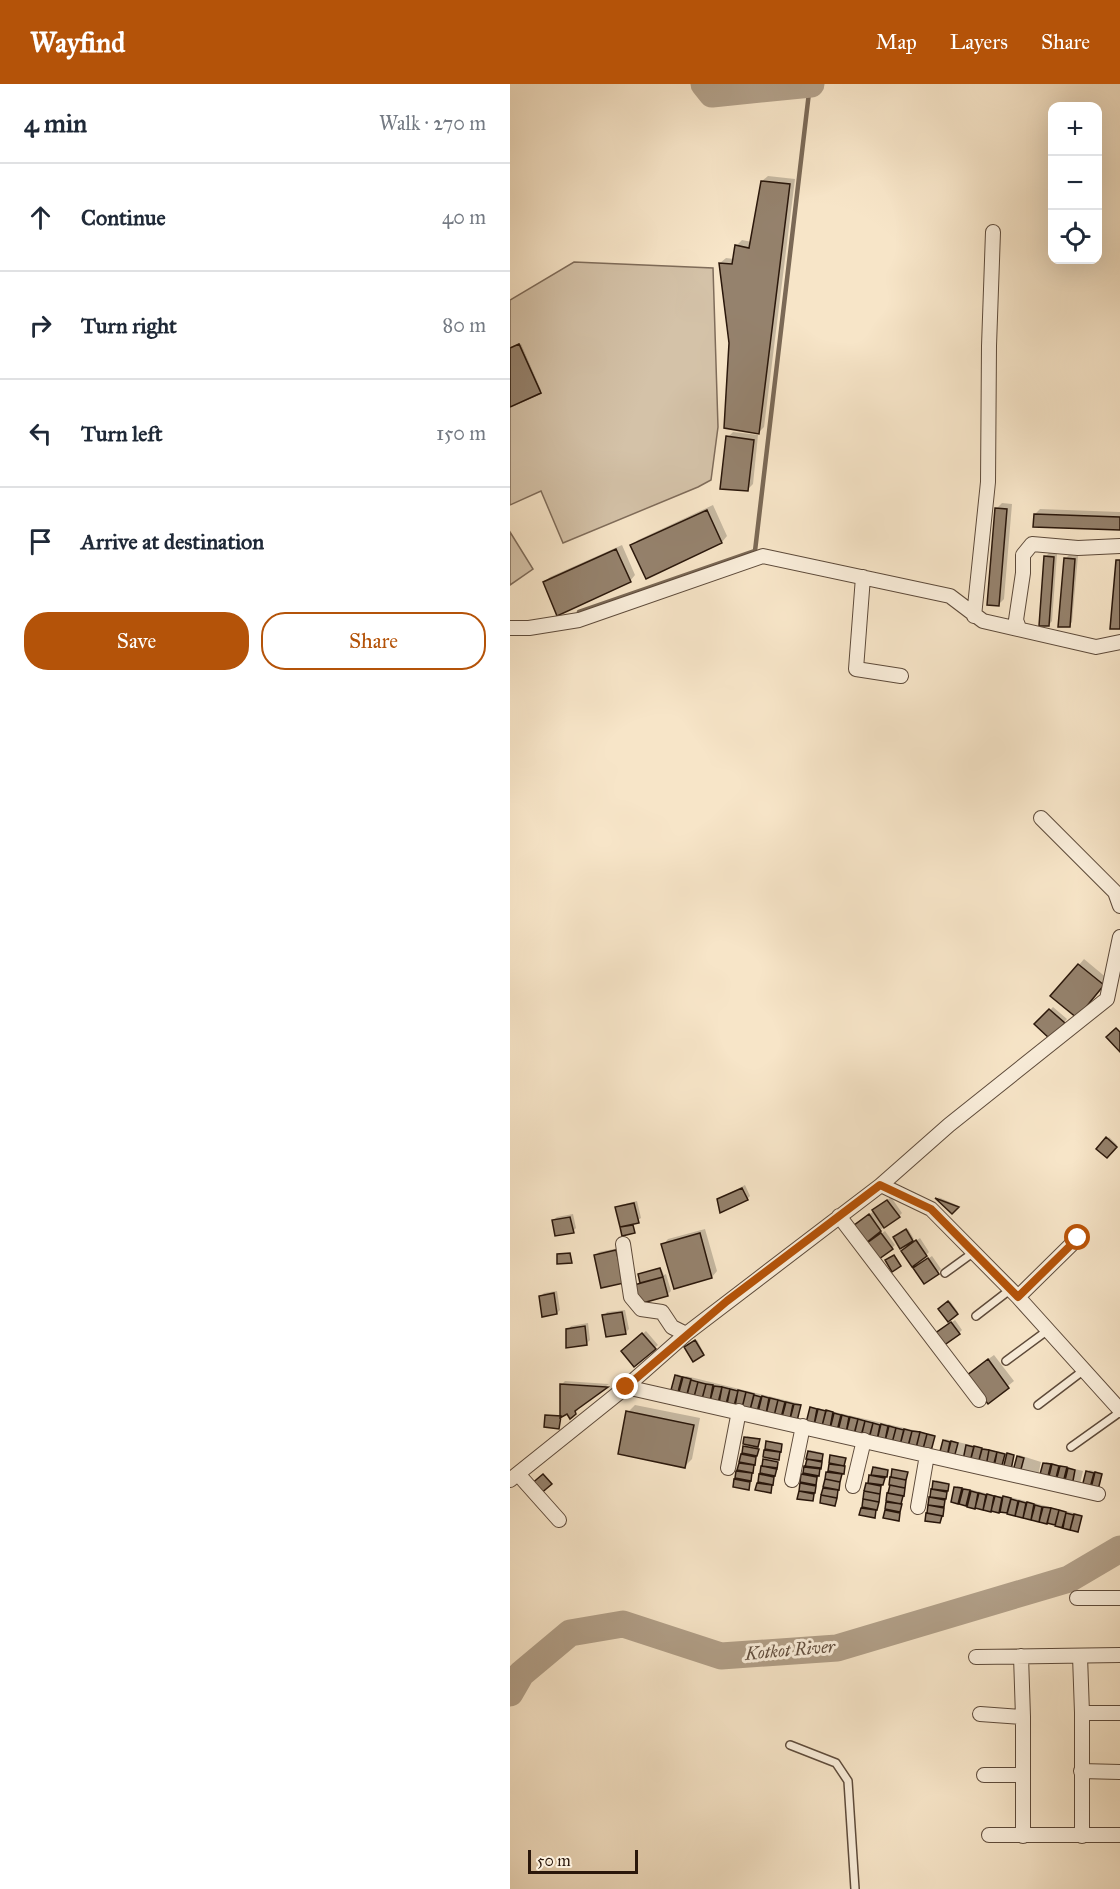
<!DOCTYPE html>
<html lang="en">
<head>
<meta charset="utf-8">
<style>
	:root { --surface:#fff; --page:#f6f6f7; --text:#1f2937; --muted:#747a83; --line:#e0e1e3; --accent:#b45309 }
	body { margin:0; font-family:"IM FELL Great Primer",serif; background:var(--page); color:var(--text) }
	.controls { position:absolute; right:18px; top:18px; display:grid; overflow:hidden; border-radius:12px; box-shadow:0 6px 24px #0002 }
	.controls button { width:54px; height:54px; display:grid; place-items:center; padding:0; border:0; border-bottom:2px solid var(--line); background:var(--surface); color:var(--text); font:30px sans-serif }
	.scale { position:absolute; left:18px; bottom:15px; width:110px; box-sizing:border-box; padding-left:6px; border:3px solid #2a170b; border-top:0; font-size:16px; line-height:21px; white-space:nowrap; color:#2a170b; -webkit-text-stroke:4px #faeedb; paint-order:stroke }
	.stop { position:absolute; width:18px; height:18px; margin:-14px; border:4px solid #b45309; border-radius:50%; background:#fff }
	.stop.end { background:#b45309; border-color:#fff; box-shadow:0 2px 6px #0008 }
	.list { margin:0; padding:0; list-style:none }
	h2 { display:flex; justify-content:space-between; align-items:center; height:78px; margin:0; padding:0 24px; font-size:26px }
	h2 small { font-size:20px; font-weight:400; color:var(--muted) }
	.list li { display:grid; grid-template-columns:39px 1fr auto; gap:18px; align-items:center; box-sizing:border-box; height:108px; padding:0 24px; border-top:2px solid var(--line) }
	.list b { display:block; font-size:22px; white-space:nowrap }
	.list em { font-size:20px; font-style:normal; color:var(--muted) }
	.actions { display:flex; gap:12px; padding:18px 24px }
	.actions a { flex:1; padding:14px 0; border:2px solid var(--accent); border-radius:24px; text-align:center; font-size:21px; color:var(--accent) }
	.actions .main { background:var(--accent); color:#fff }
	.icon { flex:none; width:33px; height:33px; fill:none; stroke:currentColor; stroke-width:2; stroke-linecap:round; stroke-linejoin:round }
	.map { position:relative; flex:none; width:610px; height:1805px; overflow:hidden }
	header { display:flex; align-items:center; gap:36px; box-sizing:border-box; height:84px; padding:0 30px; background:var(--accent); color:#fff }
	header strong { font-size:28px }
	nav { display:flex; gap:33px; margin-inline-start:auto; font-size:21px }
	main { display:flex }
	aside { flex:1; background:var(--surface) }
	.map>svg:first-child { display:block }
	.green { fill:#d4c2a8; stroke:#7f6c5a; stroke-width:1.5 }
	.shadow { fill:#0003 }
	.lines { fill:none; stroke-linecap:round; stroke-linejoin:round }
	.stream { stroke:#7b6956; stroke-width:4.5 }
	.river { stroke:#b19f88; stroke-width:27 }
	.building { fill:#95826d; stroke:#2a170b; stroke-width:1.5 }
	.lane-casing { stroke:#5d4a3a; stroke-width:10 }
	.street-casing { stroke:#5d4a3a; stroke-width:16 }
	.lane { stroke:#faeedb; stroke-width:7 }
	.street { stroke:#faeedb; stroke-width:14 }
	.route { stroke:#b45309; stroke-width:8 }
	.labels { text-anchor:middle; stroke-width:6; stroke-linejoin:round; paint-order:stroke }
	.water-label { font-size:18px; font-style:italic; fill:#604d3d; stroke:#faeedb }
</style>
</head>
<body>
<header>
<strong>Wayfind</strong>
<nav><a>Map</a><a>Layers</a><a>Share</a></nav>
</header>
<main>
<aside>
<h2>4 min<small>Walk · 270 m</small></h2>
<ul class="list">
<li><svg class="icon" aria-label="ahead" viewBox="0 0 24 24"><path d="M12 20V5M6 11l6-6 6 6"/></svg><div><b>Continue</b></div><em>40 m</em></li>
<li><svg class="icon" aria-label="right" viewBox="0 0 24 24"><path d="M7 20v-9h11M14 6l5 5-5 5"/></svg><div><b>Turn right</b></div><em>80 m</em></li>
<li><svg class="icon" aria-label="left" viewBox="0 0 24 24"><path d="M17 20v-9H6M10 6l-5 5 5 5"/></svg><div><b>Turn left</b></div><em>150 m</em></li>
<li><svg class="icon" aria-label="arrive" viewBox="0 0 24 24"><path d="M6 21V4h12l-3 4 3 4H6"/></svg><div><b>Arrive at destination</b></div></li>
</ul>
<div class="actions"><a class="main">Save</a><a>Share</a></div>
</aside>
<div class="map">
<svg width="610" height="1805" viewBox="0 0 610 1805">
	<rect width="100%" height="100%" fill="#f7e5c8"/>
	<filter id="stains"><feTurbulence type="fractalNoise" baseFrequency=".00333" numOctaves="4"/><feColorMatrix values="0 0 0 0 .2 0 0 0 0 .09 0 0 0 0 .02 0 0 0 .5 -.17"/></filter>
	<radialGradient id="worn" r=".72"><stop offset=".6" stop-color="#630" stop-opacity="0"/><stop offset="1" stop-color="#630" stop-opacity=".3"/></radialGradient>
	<path class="green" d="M64,178L203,184L208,343L201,396L188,403L53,459L31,407L0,421V323L31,309L9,260L0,264V216Z
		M0,448L23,485L0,501Z"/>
	<path class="shadow" d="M258,92L285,95L254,343L249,348L210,179L216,174L224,175L227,161L232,156L242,158L252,97Z
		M11,260L31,306L0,321V264Z
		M223,348L248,351L243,400L237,406L218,353Z
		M492,419L502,420L494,515L489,520L486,425Z
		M203,421L217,452L212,458L137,493L122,461L128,456Z
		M530,425L610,428V444L525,430Z
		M112,461L125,491L120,497L34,498L40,493Z
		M539,469L547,470L542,537L539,541L535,473Z
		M559,471L568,472L562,538L559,542L555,475Z
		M574,875L598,895L573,926L569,881Z
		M543,923L557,935L540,953L527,940Z
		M599,1053L607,1061L597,1072L588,1065Z
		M235,1101L240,1112L237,1115H209Z
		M381,1113L392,1129L389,1132L370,1146L349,1139Z
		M428,1113L449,1122L442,1128Z
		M127,1117L131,1134L123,1139L124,1148L113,1150L107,1124L110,1121Z
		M63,1130L66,1144L63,1147L43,1136L47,1133Z
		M195,1145L207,1187L202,1193L153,1161L158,1155Z
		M398,1145L404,1155L402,1156L387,1152Z
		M375,1147L385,1161L382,1164L363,1156Z
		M410,1154L419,1168L416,1171L396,1164Z
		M109,1164L117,1195L85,1172L89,1168Z
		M422,1172L431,1185L428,1188L409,1181Z
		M151,1184L154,1191L156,1190L161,1207L157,1211L125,1201L131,1197V1189Z
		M47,1207L50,1226L47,1229L31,1212L34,1209Z
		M440,1217L448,1228L438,1236L430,1225Z
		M115,1226L119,1245L115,1249L94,1232L97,1228Z
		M445,1236L452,1246L449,1249L429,1247Z
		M78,1239L80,1256L77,1259L58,1246L61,1242Z
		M136,1247L148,1261L124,1281L116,1264Z
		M187,1256L194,1269L193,1270L177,1262Z
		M484,1271L504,1297L478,1318L463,1286Z
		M167,1290L172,1292L171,1297L176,1292L291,1320L288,1334L287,1335L163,1305Z
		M55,1297L99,1300L67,1323L68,1326L61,1333L52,1300Z
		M125,1321L190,1334L182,1375L175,1382L118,1328Z
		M303,1323L425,1351L422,1364L421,1366L298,1338Z
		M237,1352L250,1355L238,1404L226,1396L228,1393Z
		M435,1355L495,1369L492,1382L431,1370Z
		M259,1357L272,1359L260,1407L247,1405L250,1391L253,1388H251L254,1376L257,1372H255Z
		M300,1366L314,1369L303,1416L289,1414L293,1391Z
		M323,1371L336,1373L325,1420L312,1418Z
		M509,1371L531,1378L528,1392L505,1386Z
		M536,1378L573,1387L570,1400L531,1393Z
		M365,1382L379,1385L372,1399L364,1432L351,1430L357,1400Z
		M385,1385L398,1387L388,1435L375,1433Z
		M579,1386L593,1389L588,1404L574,1401Z
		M426,1396L439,1399L430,1438L416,1436Z
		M447,1402L487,1412H496L572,1431L569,1445L568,1446L443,1417Z"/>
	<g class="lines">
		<path class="stream" d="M69,528L245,467L300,0"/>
		<path class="river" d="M194,0L202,10L301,0
			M0,1609L11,1590L60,1549L113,1540L211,1572L327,1564L559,1495L610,1465"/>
	</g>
	<path class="building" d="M251,97L280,100L249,350L214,344L219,259L209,179L222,180L225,161L239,164Z
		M9,260L31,309L0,323V264Z
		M216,352L244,356L238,407L210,405Z
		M485,424L497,425L489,522L477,521Z
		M197,426L212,459L136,495L120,461Z
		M524,430L610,433V446L523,443Z
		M106,465L121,498L47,532L33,498Z
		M534,472L544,473L539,542H529Z
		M554,474L565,475L560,543H548Z
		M606,476H610V545H600Z
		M568,880L594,901L567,934L540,912Z
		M539,925L555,939L540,955L524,940Z
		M606,944L610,948V968L596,953Z
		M596,1053L607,1063L597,1074L586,1065Z
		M232,1104L238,1116L210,1129L207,1115Z
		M425,1114L449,1123L442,1130Z
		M377,1116L390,1133L374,1144L362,1126Z
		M124,1119L129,1139L110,1143L105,1123Z
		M359,1130L371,1147L356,1159L343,1142Z
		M60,1133L64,1149L45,1152L42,1136Z
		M123,1141L125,1149L112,1152L110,1143Z
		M396,1145L403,1157L390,1165L383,1153Z
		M190,1149L202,1194L164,1205L151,1160Z
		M371,1149L383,1165L369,1175L357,1159Z
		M406,1156L417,1172L402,1183L391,1167Z
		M106,1166L114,1199L91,1204L84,1171Z
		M60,1169L62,1179L47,1180V1170Z
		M384,1171L391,1182L382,1188L375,1176Z
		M418,1174L429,1190L414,1200L403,1184Z
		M150,1184L153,1193L130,1199L128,1190Z
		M153,1193L158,1212L129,1220L124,1201Z
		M44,1209L47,1230L32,1233L29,1212Z
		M438,1217L448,1230L438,1238L428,1225Z
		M112,1228L116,1250L96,1253L92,1231Z
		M441,1238L450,1250L433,1262L424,1250Z
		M75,1242L77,1261L56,1264V1245Z
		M132,1249L146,1265L124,1283L111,1267Z
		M185,1256L194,1271L183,1278L174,1263Z
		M478,1275L499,1304L478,1320L456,1292Z
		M165,1291L172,1293L168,1308L161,1306Z
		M173,1293L181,1295L177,1310L169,1308Z
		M181,1296L188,1298L184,1313L177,1311Z
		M188,1298L196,1300L192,1315L184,1313Z
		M50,1300L98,1303L65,1327L66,1330L60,1335L57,1330L50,1334Z
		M196,1300L203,1301L200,1317L192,1315Z
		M204,1302L212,1303L208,1319L200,1317Z
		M212,1303L220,1305L216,1320L209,1319Z
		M220,1305L228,1307L224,1322L217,1320Z
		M228,1306L236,1308L232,1324L225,1322Z
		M236,1308L244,1310L240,1326L232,1324Z
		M244,1311L251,1313L247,1328L240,1326Z
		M252,1312L259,1314L256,1330L248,1328Z
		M260,1314L268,1316L264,1332L256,1330Z
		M268,1316L275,1318L271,1334L264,1332Z
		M276,1318L284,1320L280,1335L272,1333Z
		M283,1320L291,1321L287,1337L280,1335Z
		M300,1323L307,1325L304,1341L296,1339Z
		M308,1325L316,1327L312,1342L304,1341Z
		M316,1326L323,1328L320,1344L312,1342Z
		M116,1327L184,1341L175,1384L108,1370Z
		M324,1329L331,1331L327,1347L320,1345Z
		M35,1331L51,1332L49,1345L34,1343Z
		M332,1331L339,1333L336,1349L328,1347Z
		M340,1333L348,1335L344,1351L336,1349Z
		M348,1335L355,1337L351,1352L344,1350Z
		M355,1337L363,1339L359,1354L351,1353Z
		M363,1339L370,1341L367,1356L359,1355Z
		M371,1340L378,1342L375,1357L367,1356Z
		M379,1342L386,1344L382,1359L375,1357Z
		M386,1344L394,1346L390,1361L382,1359Z
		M394,1345L402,1347L398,1363L390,1361Z
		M402,1347L410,1348L406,1364L398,1362Z
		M410,1348L417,1350L413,1365L406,1364Z
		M417,1350L425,1352L421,1367L413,1365Z
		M234,1353L250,1355L248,1363L233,1360Z
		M433,1356L440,1358L437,1373L429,1371Z
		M256,1357L272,1360L271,1368L255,1365Z
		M441,1357L448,1359L444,1374L437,1373Z
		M456,1361L464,1363L460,1378L453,1376Z
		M233,1362L249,1365L247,1372L232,1369Z
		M464,1362L472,1364L468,1380L460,1378Z
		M472,1365L479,1366L476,1382L468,1380Z
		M254,1366L270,1368L269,1376L253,1373Z
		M479,1366L487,1368L483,1383L476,1382Z
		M298,1367L313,1370L312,1377L296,1375Z
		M487,1368L495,1370L491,1385L484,1383Z
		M497,1369L504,1371L501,1386L493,1385Z
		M231,1370L246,1373L245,1381L229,1378Z
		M320,1371L336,1374L334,1382L319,1379Z
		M507,1372L514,1374L510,1389L503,1387Z
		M253,1375L268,1378L267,1385L252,1382Z
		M297,1375L312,1378L311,1385L295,1383Z
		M229,1379L244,1381L243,1389L227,1386Z
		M533,1379L541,1380L537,1396L529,1394Z
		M319,1380L335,1382L334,1390L318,1387Z
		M542,1380L549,1382L545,1398L538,1396Z
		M251,1382L267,1384L265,1392L250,1389Z
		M294,1382L310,1384L309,1392L293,1389Z
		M550,1382L557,1383L553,1399L546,1397Z
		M363,1383L378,1386L377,1393L361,1391Z
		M558,1384L565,1386L562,1402L554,1400Z
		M382,1385L398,1388L396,1396L381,1393Z
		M226,1387L242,1389L241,1397L225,1394Z
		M576,1387L584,1389L580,1404L572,1403Z
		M316,1388L332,1390L330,1398L315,1395Z
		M585,1388L592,1390L588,1406L581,1404Z
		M33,1390L42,1400L29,1411L20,1401Z
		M249,1390L264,1393L263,1401L248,1398Z
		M291,1390L307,1393L306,1401L290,1398Z
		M359,1391L375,1394L373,1401L358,1399Z
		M380,1393L396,1396L395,1404L379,1401Z
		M224,1395L240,1398L239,1406L223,1403Z
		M315,1395L330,1398L329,1406L313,1403Z
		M423,1397L439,1400L438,1407L422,1405Z
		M247,1399L262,1401L261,1409L245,1406Z
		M290,1399L306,1402L305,1409L289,1407Z
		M356,1399L371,1402L370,1410L354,1407Z
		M380,1401L395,1404L394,1412L378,1409Z
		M444,1403L452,1404L448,1420L441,1418Z
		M313,1404L328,1406L327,1414L311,1411Z
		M421,1405L437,1408L436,1415L420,1413Z
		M453,1405L460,1406L456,1422L449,1420Z
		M289,1407L304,1410L303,1417L287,1415Z
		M354,1407L370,1410L369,1418L353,1415Z
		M461,1407L468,1409L465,1425L457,1423Z
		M377,1409L393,1412L391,1420L376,1417Z
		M469,1409L476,1411L473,1426L465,1424Z
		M477,1410L484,1412L481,1428L473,1426Z
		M311,1411L327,1414L325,1422L310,1419Z
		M485,1412L492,1414L489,1429L481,1427Z
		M493,1412L501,1414L497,1429L490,1428Z
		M419,1413L435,1416L434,1423L418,1421Z
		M353,1415L369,1418L367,1426L352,1423Z
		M501,1415L508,1417L505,1432L497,1430Z
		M509,1417L516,1419L513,1434L505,1432Z
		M376,1418L392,1420L390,1428L375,1425Z
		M517,1418L524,1420L521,1436L513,1434Z
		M418,1421L434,1424L433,1432L417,1429Z
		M525,1421L532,1423L529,1438L521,1436Z
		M533,1423L541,1424L537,1440L529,1438Z
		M351,1424L366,1426L365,1434L349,1431Z
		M541,1424L549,1426L545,1441L537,1439Z
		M375,1426L390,1429L389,1437L373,1434Z
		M549,1426L556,1428L553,1444L545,1442Z
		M416,1429L432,1432L430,1439L415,1437Z
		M556,1429L564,1431L560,1446L552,1444Z
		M564,1430L572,1432L568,1448L560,1446Z"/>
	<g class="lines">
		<g class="lane-casing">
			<path id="lane" d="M435,1189L464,1168
				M466,1232L501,1205
				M496,1277L538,1246
				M528,1321L574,1286
				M561,1363L610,1328
				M280,1661L326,1679L338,1697L345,1805"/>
		</g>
		<g class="street-casing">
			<path id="street" d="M353,493L346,585L391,592
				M464,532L478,398L479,262L483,148
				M0,544H19L69,536L253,472L440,512L473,537L586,563L610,558
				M509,544L506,536L513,489V471L522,460L568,464L610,462
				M531,734L605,808L610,822
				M371,1101L421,1125L508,1213L610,1326
				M329,1132L469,1316
				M113,1160L121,1213L131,1225L152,1228L162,1243L176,1250
				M508,1213L568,1154
				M116,1303L588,1410
				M218,1384L229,1327
				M8,1390L49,1436
				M0,1396L116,1303L176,1250L371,1101L439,1041L597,915L610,853
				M282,1396L293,1342
				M343,1402L354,1356
				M408,1423L417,1371
				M567,1514H610
				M511,1572L513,1633V1752
				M570,1572L572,1629V1752
				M466,1573L610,1571
				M572,1629H610
				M470,1630L513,1633
				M571,1687L610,1688
				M474,1691H513
				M479,1751H610"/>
		</g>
		<use href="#lane" class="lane"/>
		<use href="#street" class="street"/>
	</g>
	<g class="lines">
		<path class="route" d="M116,1303L217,1217L370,1101L421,1125L508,1213L568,1154"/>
	</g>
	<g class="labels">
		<g class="water-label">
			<text transform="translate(280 1566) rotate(-5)" y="6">Kotkot River</text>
		</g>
	</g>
	<rect width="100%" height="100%" filter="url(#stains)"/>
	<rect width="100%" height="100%" fill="url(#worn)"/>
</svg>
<div class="controls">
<button>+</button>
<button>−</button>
<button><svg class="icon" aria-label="locate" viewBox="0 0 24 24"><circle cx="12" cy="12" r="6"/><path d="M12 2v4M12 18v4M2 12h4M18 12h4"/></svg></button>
</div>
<div class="scale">50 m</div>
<div class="stop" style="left:568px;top:1154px"></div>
<div class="stop end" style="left:116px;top:1303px"></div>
</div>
</main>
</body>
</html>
